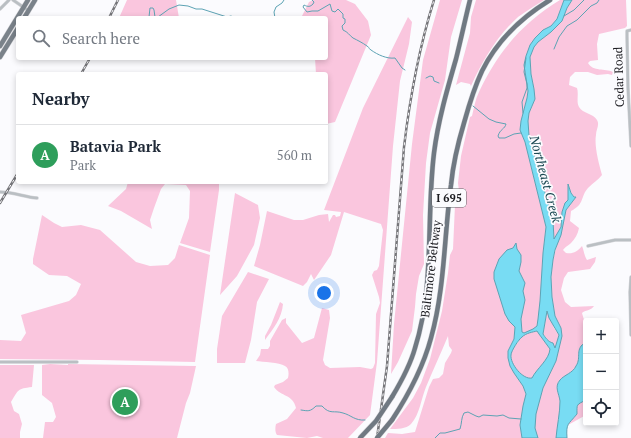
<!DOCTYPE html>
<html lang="en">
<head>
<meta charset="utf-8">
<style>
	:root { --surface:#fff; --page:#f6f6f7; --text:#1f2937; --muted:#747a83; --line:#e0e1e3; --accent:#111827 }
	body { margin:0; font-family:"PT Serif",serif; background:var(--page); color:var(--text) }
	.controls { position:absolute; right:12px; bottom:12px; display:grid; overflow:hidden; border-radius:4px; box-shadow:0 2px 6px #0003 }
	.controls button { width:36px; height:36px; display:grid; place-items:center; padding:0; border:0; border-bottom:1px solid var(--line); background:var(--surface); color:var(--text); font:20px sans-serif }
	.you { position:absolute; left:324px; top:293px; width:14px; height:14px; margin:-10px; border:3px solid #fff; border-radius:50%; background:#1a73e8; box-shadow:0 0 0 6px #1a73e833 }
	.badge { display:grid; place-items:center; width:26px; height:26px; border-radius:50%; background:var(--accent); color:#fff; font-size:13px; font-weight:700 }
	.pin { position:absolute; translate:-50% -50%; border:2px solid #fff; box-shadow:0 1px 4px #0006 }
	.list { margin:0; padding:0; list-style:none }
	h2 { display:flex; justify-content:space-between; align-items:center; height:52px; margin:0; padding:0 16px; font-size:17px }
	h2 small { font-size:13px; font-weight:400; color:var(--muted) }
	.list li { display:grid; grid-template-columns:26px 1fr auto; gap:12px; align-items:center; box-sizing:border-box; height:60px; padding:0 16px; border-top:1px solid var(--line) }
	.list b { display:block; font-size:15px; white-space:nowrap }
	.list p { margin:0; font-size:13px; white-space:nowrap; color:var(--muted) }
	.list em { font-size:13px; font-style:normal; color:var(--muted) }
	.icon { flex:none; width:22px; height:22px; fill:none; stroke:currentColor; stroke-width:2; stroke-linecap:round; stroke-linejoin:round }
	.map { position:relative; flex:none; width:631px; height:438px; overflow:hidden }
	.search { position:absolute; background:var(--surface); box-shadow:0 2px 6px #0003; left:16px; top:16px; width:312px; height:44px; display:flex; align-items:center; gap:10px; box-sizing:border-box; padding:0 14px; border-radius:4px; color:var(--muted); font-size:15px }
	.panel { position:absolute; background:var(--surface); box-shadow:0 2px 6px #0003; left:16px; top:72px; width:312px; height:112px; border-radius:4px }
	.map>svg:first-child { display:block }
	.green { fill:#fac6de }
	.water { fill:#78dcf3; stroke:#5da3b4; fill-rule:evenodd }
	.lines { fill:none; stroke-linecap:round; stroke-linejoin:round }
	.stream { stroke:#5da3b4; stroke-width:1 }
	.minor-casing { stroke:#d7d7db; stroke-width:3.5 }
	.trunk-casing { stroke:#d7d7db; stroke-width:5.5 }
	.motorway-casing { stroke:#d7d7db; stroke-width:5.5 }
	.minor { stroke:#babfc3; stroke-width:2.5 }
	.trunk { stroke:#7a828a; stroke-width:4.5 }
	.motorway { stroke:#707982; stroke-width:4.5 }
	.rail-casing { stroke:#757579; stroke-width:2.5 }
	.rail { stroke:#fbfbfe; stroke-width:1; stroke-dasharray:3; stroke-linecap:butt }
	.motorway-bridge-casing { stroke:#d7d7db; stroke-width:5.5; stroke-linecap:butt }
	.motorway-bridge { stroke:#707982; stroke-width:4.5 }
	.labels { text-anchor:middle; stroke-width:3.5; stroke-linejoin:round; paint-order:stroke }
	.shield { fill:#fbfbfe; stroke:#606064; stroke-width:1 }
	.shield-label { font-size:11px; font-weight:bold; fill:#1d1d22 }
	.street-label { font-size:12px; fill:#1d1d22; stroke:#fbfbfe }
	.water-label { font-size:13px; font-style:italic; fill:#1c4953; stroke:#fbfbfe }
</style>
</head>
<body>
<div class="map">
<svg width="631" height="438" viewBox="0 0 631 438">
	<rect width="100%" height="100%" fill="#fbfbfe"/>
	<path class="green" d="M127,0H176L179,18H119Z
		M313,0H346L355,4L368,21L371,35L335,122L326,124V74H316L315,58H326V18H301L309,2Z
		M440,0H462L451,37L445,80L430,133L426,163L423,215L424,264L419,276L416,294L415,307L412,331L398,362L391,374L394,324L412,144L423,60Z
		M476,0H544C535,6 526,11 518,17C497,36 483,60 471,86L470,84L461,82L456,85L470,33L471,17Z
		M560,0H564L557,19L551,26L543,30L524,65L528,91L527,98L521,121L520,130L525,142L546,227L543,253L540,310L537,326L539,334L550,349L551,353L530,388L529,379C521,376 509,364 511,354C511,350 516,345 519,341L515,327L514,339L508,351L514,373L523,386L526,395L523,406L520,425L522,438H385L388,433L402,434L415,432L429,387L433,379L439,378L443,374L445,363L451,353L452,350L449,346L448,336C441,353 433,370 426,387C421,399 420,414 411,424C406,429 397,429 390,429L413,398L421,383L430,359L442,311L448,273L450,255L453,249L455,205L459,191L458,183L461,156L470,117L472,116C474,108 475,100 479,92C497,53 523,22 560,0Z
		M572,0H626L627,26L625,28L599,34L597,44L598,60L590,61L588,63C593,72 605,68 613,72L612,75L608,74L597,75L588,72H575L570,77L569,85L577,88C579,94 576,102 579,107C583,114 593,113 597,120C600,125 596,129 596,135C594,146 599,164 602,175C598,180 593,183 588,188C580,197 585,204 571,211L570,221L579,228C578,234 575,239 571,243C568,246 566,246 563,250L566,253C573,254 577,252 582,246C584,251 584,255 587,260L596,257L595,262L590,269L568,272L564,278L561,290L565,302L571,307L594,306C591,311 585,310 582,313L586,327V403L584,406L586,408V415L568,425L567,428V438H534L532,420L543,388L556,361L559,348L560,326L555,316L552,297L551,277L553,260L566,210L576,197C571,196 571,190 568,186V200L561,218V227L554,240L553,221L529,136L528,121L529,113L532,106L534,89L531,74L530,57L534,47L538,42L551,32L562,21L567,8Z
		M408,17L412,22L409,44L400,81L393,146L377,362L370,415L348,438H323L317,436L307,438L277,435C275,432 275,428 276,424L287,419L296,408C293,394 281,397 274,387L275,385L283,382L288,378C289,374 289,368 285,366C279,362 263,362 256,361L260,355L261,349H268L270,346V341L282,320L286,318V323L302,343L314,338L322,308L329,310L330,318L323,360L325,365L330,368L360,367L371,369L373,368L375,363L376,314L380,303L379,297L372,275L374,271L377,270L379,266L383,230L381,224L344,212L331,255L314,280L311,274L307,282L303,286L254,266L260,245L267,211L294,220H303L319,215L328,214L329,222L333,215H335L336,217L340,216L341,212L324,210L363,108Z
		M128,182H219V190L210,252L180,243L189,218L190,191L186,185L165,184L161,189L154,208L150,220L152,229L121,211L108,206L126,189Z
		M235,193L258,205L260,218L254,245L237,276L220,295Z
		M42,215L54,223L62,227L81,225L100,230L136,262L150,266L168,265L175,258L179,245L210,255L195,362L100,360L0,359V340L21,341L26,333L21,315L69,301L76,295L81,284L67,276L49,275L33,264V259Z
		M248,272L269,279L257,302L251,340L245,363H217V349L222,316Z
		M280,302L283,304C282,318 273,329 265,340V336L271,325Z
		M548,311L554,328L559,335L555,349L543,334L547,312Z
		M50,364L68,365V364L196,366L190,393L186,403L177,438H43L45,422H53L56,417L52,403L42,395V365Z
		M0,365H34L32,387C17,389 19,389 11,402L14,411L19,414L22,424L20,432V438H0Z"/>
	<path class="water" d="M564,0H572L567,8L562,21L551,32L538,42L534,47L530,57L531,74L534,89L535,99L529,113L528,121L529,136L553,221L554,239L561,227L562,212L565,203L568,200V184L571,193L574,197H576L566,210L561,235L555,250L553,260L551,277L552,297L555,316L561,328L562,336L556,361L543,388L536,414L535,428L538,438H522L520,425L523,406L526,394L523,386L514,373L510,366L508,358V351L514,339L515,327L509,321L505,314L494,279V272L499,259L507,250L513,248L516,243L517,249L521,255V262L519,271L525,283L523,291L525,300L521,319L522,332L524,333L533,329L537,326L538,319L540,301L543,253L546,227L525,142L520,130L521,121L527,98L528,91L524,65L526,56L530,45L535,38L543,30L551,26L557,19ZM547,311L549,318L559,335L555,348L553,343C548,342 545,337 543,334ZM537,331L539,334L550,349C549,360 537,368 532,378C523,380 510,364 511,355C511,351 519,339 522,337C526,333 533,332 537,331Z
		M586,342V400C576,405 577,404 577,414C568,425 566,423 567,438H556C557,426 560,413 560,401C559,393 554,387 560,380C564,375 573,373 576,366C582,357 574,349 586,342Z"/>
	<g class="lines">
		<path class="stream" d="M312,0L314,2L313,4C310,7 308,7 304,5L303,7L307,12L312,11H318L330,4L332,11L335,12L338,9L343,14V18L345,19V23L342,26L343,30C348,32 349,35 353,38C357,40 363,43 367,46C371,49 367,47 371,50C378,55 387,59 395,58L402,68L405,70
			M564,16L574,10L584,0
			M119,17L121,18
			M145,18L149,17L150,8H153L154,10L155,17H158L169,9L179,5L188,6L196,9H202L227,17L231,16L235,18
			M275,18L274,12L276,7L282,3L284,0
			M554,49L559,37L567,26L577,20L591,6L597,3L599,0
			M426,78L430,76L433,77L434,81L439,83
			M473,106L489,119L496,122L506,124C505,129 500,129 498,136L499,138H505L514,134L521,133
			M523,113L522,102L527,88V84L524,72L526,58
			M301,410C308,411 310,412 316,406H322C330,415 334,410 343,413C351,415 355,421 365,420
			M435,438L440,433H445L460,429C462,423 461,418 464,413L468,412L476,416L479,417L483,415L497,416L503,415L509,418L521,419"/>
		<g class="minor-casing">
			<path id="minor" d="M13,0L29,11
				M0,9L9,0
				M631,30L627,31V37L628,88L631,146
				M0,192C13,192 25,197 37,198
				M588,246L615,240H631
				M631,277L630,292L631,335
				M0,362H77"/>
		</g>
		<g class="trunk-casing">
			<path id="trunk" d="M24,18L35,0
				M0,46L28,0
				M0,57L18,28"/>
		</g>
		<g class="motorway-casing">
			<path id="motorway" d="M392,397C401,382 410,366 415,348C435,285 426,218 434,153C438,121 447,90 456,59C461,39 465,20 470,0
				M392,420C409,394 423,368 431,338C445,288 444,236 451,185C453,164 458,143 464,123C469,105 474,88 482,71C497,41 522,17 550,0"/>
		</g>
		<use href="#minor" class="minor"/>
		<use href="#trunk" class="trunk"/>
		<use href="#motorway" class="motorway"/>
		<g class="rail-casing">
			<path id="rail" d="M109,18L118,0
				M81,74L90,58
				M0,203L18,173
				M377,438L387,366L404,147C410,97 419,48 434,0"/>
		</g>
		<use href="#rail" class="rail"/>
		<g class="motorway-bridge-casing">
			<path id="motorway-bridge" d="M360,438L376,421L392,397
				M377,438L392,420"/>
		</g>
		<use href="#motorway-bridge" class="motorway-bridge"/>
	</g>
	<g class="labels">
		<rect class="shield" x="432" y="189" width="34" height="18" rx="3"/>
		<g class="shield-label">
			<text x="449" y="202">I 695</text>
		</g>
		<g class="street-label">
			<text transform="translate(619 77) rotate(-92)" y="4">Cedar Road</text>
			<text transform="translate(431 269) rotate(-83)" y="4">Baltimore Beltway</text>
		</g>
		<g class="water-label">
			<text transform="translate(546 179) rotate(75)" y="5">Northeast Creek</text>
		</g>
	</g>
</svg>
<div class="controls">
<button>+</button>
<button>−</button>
<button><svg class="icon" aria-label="locate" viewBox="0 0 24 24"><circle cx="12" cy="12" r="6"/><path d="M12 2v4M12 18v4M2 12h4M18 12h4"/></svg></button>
</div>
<div class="you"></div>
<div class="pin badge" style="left:125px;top:402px;background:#2e9e5b">A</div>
<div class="search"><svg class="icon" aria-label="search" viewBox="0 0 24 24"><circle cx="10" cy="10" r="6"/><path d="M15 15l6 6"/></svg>Search here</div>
<section class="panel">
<h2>Nearby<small></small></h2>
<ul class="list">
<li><span class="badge" style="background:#2e9e5b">A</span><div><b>Batavia Park</b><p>Park</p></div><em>560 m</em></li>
</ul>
</section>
</div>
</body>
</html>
